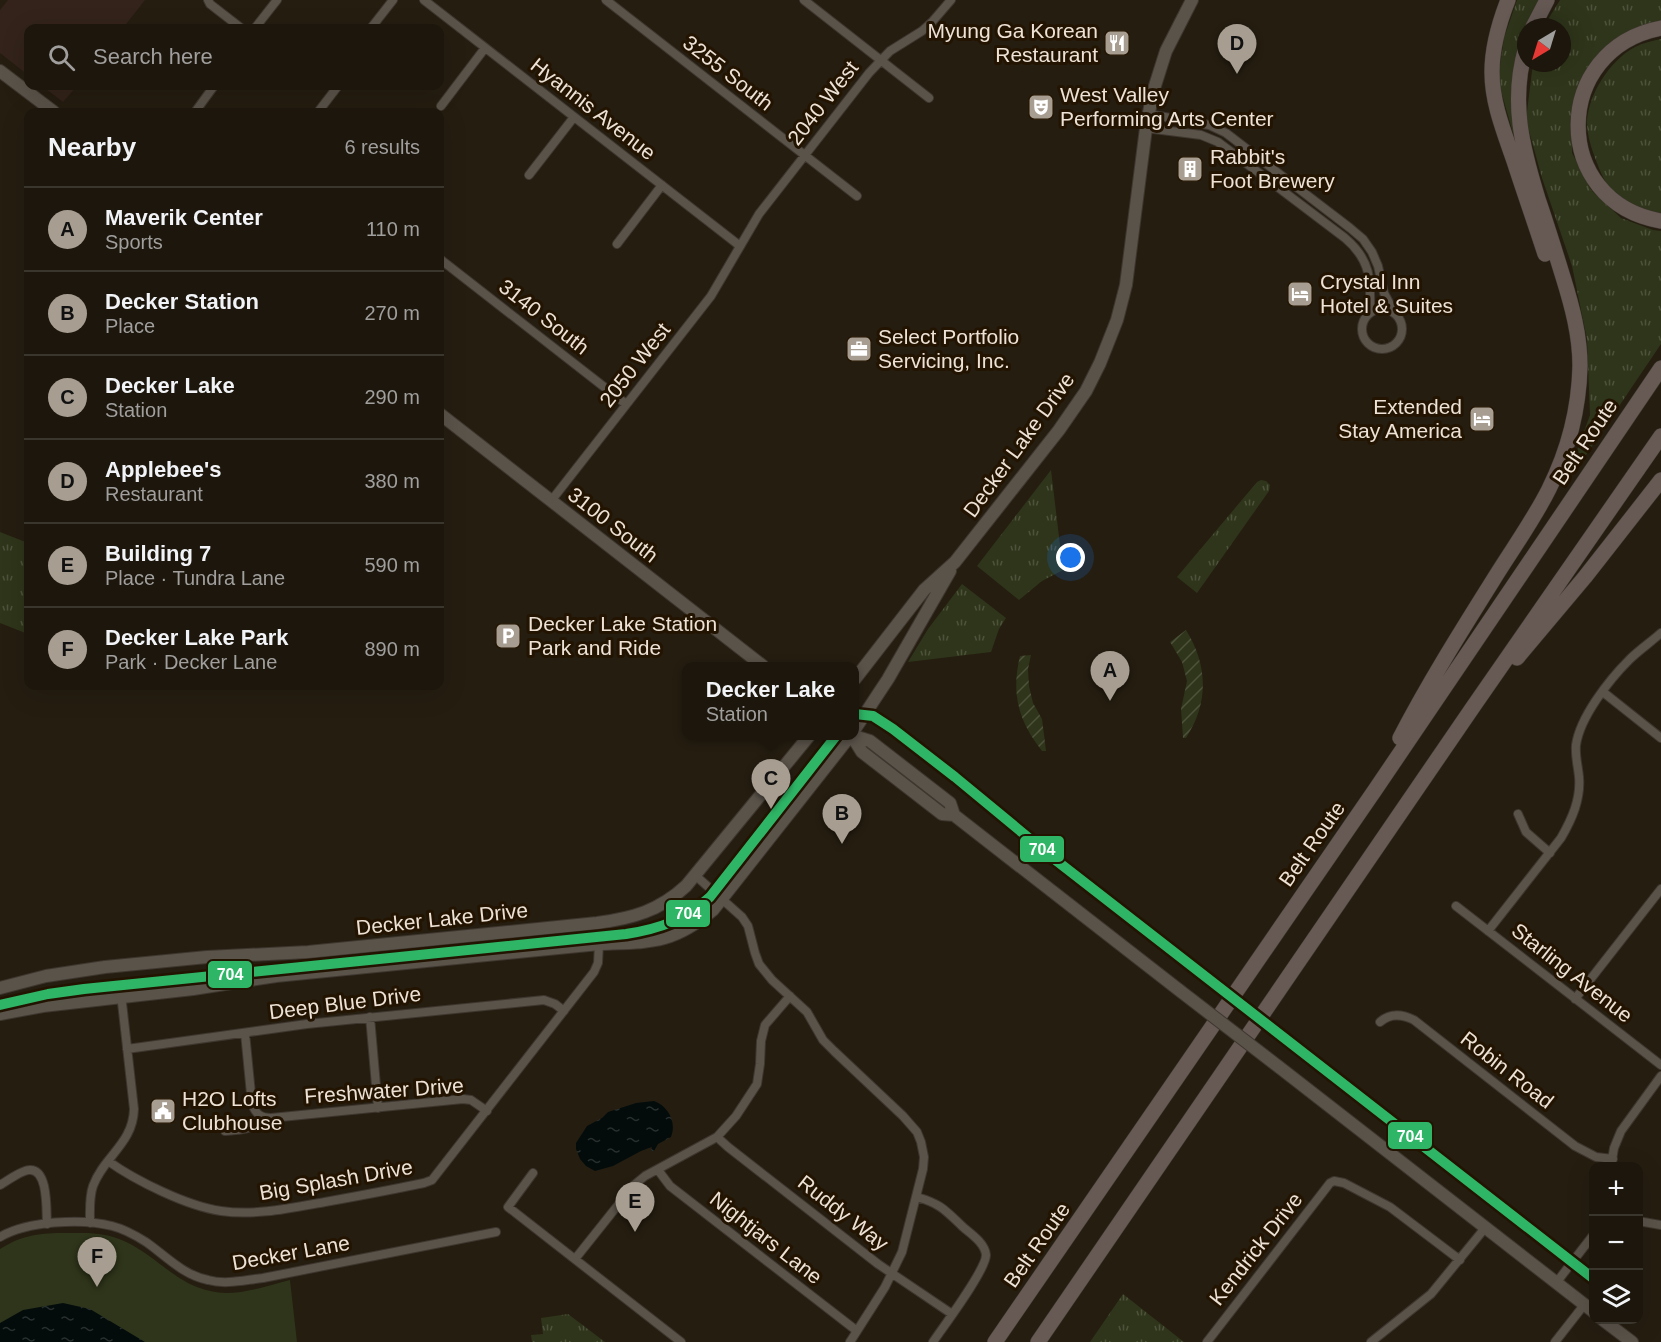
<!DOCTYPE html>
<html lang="en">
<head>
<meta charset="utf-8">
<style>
	:root { --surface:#1c160c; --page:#251f15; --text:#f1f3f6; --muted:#a09f9d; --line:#3a352d; --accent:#a79d90 }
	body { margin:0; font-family:Arial,sans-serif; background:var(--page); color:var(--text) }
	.controls { position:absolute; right:18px; bottom:18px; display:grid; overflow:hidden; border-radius:12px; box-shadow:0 6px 24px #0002 }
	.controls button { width:54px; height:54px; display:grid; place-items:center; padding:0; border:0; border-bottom:2px solid var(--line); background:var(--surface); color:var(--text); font:30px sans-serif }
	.compass { position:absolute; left:1517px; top:18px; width:54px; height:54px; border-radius:50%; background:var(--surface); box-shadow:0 6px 24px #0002; rotate:218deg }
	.you { position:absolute; left:1071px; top:558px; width:21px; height:21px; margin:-15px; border:4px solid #fff; border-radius:50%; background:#1a73e8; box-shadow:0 0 0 9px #1a73e833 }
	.badge { display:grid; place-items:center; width:39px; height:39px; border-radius:50%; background:var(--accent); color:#111; font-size:20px; font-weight:700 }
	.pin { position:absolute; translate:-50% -50px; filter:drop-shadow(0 2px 3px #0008) }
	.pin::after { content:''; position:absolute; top:32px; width:21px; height:18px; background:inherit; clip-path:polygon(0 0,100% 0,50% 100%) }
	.popup { position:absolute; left:682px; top:662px; width:177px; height:78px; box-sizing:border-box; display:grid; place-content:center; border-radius:12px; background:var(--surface); filter:drop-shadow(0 2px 4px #0005); font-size:20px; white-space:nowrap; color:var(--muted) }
	.popup b { font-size:22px; color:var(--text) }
	.popup::after { content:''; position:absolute; left:50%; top:100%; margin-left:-12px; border:12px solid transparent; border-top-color:var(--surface) }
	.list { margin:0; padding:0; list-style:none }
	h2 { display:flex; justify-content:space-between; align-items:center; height:78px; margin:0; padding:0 24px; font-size:26px }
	h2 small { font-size:20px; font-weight:400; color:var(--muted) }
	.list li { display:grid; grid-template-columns:39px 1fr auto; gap:18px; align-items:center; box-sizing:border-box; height:84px; padding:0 24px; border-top:2px solid var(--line) }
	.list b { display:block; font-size:22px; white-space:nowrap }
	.list p { margin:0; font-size:20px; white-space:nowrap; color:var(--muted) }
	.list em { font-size:20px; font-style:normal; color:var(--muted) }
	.icon { flex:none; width:33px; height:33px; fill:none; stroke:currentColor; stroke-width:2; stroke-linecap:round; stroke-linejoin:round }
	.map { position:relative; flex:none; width:1661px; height:1342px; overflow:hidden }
	.search { position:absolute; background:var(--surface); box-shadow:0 6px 24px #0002; left:24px; top:24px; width:420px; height:66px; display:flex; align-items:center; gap:15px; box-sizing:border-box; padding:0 21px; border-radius:12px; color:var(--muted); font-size:22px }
	.panel { position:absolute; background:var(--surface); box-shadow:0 6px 24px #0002; left:24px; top:108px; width:420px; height:582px; border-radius:12px }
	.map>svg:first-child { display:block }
	.commercial { fill:#33231a }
	.grass { fill:url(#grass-tufts) }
	.park { fill:#2e351a }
	.garden { fill:url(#garden-furrows) }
	.water { fill:url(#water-ripples) }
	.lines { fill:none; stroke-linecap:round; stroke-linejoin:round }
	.street-casing { stroke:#3e372f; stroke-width:10 }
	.secondary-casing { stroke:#3e372f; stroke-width:14 }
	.highway-casing { stroke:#3e372f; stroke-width:16 }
	.street { stroke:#5a534a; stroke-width:8 }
	.secondary { stroke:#5a534a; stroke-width:12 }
	.highway { stroke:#675a55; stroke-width:15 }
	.secondary-bridge-casing { stroke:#3e372f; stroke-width:14; stroke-linecap:butt }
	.secondary-bridge { stroke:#5a534a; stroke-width:12 }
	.rail-1-casing { stroke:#231401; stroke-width:15 }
	.rail-1 { stroke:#2eb566; stroke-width:10 }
	.labels { text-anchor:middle; stroke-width:6; stroke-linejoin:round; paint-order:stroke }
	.poi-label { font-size:21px; fill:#ede2d5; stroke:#231401; text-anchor:start }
	.street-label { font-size:21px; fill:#ede2d5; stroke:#231401 }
	.line-badge { stroke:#231401; stroke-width:2 }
	.badge-label { font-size:16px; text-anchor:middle; font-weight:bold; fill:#fff }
</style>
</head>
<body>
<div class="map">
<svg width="1661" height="1342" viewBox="0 0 1661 1342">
	<defs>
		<pattern id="grass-tufts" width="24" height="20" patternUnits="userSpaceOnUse" patternTransform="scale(1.5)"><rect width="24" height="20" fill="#2e351a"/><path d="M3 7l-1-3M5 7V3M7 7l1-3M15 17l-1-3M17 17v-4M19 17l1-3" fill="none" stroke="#4d523a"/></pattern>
		<pattern id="garden-furrows" width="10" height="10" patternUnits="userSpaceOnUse" patternTransform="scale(1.5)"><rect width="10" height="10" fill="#2e351a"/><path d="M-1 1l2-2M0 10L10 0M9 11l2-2" fill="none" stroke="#4d523a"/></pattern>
		<pattern id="water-ripples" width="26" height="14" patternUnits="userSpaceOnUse" patternTransform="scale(1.5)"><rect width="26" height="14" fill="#030c0b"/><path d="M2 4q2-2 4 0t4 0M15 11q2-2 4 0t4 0" fill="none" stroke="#282f2e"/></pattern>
	</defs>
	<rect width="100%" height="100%" fill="#251d10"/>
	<path class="commercial" d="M8,0H145L123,28H28V75L0,53V10Z
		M42,86H77L63,102Z"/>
	<path class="grass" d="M1517,0H1540L1526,27L1519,63L1520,158L1498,80L1504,38Z
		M1560,0H1661V24L1648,25L1610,43L1586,73L1573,107L1572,153L1591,190L1621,218L1653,230L1661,231V344L1563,489L1590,415L1587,339L1572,266L1542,178L1526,120L1533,63H1562V27H1545L1547,21Z
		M1661,39V216C1645,209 1620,202 1609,187C1604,180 1600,171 1597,163C1592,150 1587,136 1587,122C1588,95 1610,60 1635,47C1643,43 1652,41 1661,39Z
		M1051,470L1063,570L1042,581L1019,600L977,566Z
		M1261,480L1266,481L1270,485L1269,491L1197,593L1177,577L1257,482Z
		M0,532L28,543V634L0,623Z
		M962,584L1006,618L999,629L991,652L908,662L928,629Z
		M1123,1294L1184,1342H1090Z
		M568,1314L605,1342H532L531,1335L543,1334L541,1318Z"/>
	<path class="park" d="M83,1233C97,1233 111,1235 124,1241C162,1258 179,1291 226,1293C247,1293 270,1285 290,1280L297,1342H0V1249C28,1231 50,1233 83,1233Z"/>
	<path class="garden" d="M1186,630C1208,665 1209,703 1186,738H1183L1181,709L1187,681L1182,662L1170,642Z
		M1031,655L1028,669L1029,686L1033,703L1042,719L1046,751H1042C1018,721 1011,693 1020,656Z"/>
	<path class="water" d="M654,1101C668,1106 677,1122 671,1137L658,1144L654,1151H651L652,1147L641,1151L613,1166L595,1171L586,1166L580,1159L576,1149V1143L587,1126L602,1118L608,1112L636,1103Z
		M63,1303L90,1309L145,1342H0V1323L23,1310Z"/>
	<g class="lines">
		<g class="street-casing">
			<path id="street" d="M208,0L210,4L241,28
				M424,0L740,246
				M606,0L857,196
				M804,0L929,98
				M255,28L277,0
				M371,28L393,0
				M441,106L485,48
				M195,112L214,86
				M318,112L338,86
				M1148,114L1209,125L1226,133L1350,228L1363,239L1372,252L1378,266L1384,293L1394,312
				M1146,128L1201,135L1218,142L1345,238C1371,260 1371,280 1370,312
				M529,175L574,117
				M617,244L662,185
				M440,259L626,404
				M1362 329a20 20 0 1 1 40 0a20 20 0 1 1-40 0Z
				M551,501L711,296L759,214L869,73L890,51L922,31L932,22L951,0
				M1603,692L1661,738
				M1518,814L1526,832L1550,853
				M696,876L742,917L748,926L755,953L759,964L772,980L807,1012L823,1040L834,1051L903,1116L917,1132L921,1142L924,1157L923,1169L902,1252L885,1287L850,1342
				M1456,906L1661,1065
				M1488,931L1561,838C1572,819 1581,799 1579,777C1578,766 1575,756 1576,745C1580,717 1609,680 1629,660C1639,650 1651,642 1661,633
				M1575,999L1661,889
				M370,1017L378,1108
				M1380,1022C1390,1013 1402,1014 1414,1020L1575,1146L1596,1157L1613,1159
				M245,1033L252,1104C256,1114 260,1118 271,1118L463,1099L471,1100L487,1111
				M127,1049L307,1024L544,1000L555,1004L564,1011
				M225,1131C240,1129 253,1131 260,1117
				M717,1137L728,1147L878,1264L952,1314
				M108,1161C136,1181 187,1206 221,1211C256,1216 291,1208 325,1202C358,1196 391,1190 424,1183L432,1180L594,972L598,963L599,944
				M1611,1166L1614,1148L1621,1131L1661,1076
				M658,1170L670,1186L857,1331
				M533,1173L508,1207L681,1342
				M0,1185C7,1181 22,1170 29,1170C49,1168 46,1212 47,1224
				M917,1197C941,1204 945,1210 963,1227C971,1234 985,1243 986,1255C986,1270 943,1327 933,1342
				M1638,1221L1661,1225
				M90,1223C90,1211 89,1197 93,1186C104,1156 133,1144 134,1109L120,985
				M0,1237C27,1221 82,1218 112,1226C124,1229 135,1235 146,1242C166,1256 183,1275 208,1280C226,1285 244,1280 263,1278L496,1232
				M575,1259L634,1185L645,1176L717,1137L736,1116L757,1084L760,1064L761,1041L765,1025L790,996
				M1556,1283L1594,1234
				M1207,1342L1330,1183L1334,1181L1344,1183L1390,1207L1460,1260
				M1371,1342L1431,1294L1485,1228
				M1555,1342L1584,1305"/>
		</g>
		<g class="secondary-casing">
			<path id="secondary" d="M0,71L54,112
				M440,414L763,666
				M855,679L924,590L955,562L1059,430L1086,391L1100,363L1117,320L1126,285L1146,128L1153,92L1166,51L1192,0
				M855,729L888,679L950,571
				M852,736L862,752L942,814L954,815
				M854,736L870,741L950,803L954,815L1179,990
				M0,988L46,976L105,967L207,957L308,952L597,923C633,918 659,911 686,886L809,736
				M0,1014L43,1006L193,989L276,976L599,944C649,942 672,945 713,910L850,736
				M1279,1067L1594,1312
				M1603,1320L1632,1342"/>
		</g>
		<g class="highway-casing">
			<path id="highway" d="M1508,0C1499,23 1492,46 1492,72C1492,103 1504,132 1514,161C1524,192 1535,223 1545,254
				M1533,27L1547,0
				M1661,28C1551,49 1550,202 1661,221
				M1517,658L1585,577L1661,480
				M1400,738C1428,684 1460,633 1492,582C1511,551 1533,521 1549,489C1568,451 1579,408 1580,366C1580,335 1572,306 1563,277C1555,251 1547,225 1538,199C1522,147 1510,101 1526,47
				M995,1342L1375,790L1661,368
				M1038,1342L1473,707L1661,436"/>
		</g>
		<use href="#street" class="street"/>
		<use href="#secondary" class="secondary"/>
		<use href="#highway" class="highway"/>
		<g class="secondary-bridge-casing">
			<path id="secondary-bridge" d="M1179,990L1279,1067"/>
		</g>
		<use href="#secondary-bridge" class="secondary-bridge"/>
		<g class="rail-1-casing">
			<path id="rail-1" d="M855,714L873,716L893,729L955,777L1053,858L1594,1279
				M0,1005L48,994L84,989L626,934C659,929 685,920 710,897L836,736"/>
		</g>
		<use href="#rail-1" class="rail-1"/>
	</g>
	<defs>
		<g id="restaurant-square" transform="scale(1.35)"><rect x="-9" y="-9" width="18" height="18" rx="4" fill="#a79d90" stroke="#231401"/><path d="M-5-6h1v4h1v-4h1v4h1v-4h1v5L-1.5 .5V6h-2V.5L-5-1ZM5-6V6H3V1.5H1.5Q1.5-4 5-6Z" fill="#fff"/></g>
		<g id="theatre-square" transform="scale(1.35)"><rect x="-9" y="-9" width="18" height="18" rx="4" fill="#a79d90" stroke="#231401"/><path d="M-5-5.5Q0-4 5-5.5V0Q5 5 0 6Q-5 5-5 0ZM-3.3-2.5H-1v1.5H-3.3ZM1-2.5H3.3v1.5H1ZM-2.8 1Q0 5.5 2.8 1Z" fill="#fff"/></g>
		<g id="building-square" transform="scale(1.35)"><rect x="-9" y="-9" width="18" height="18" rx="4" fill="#a79d90" stroke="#231401"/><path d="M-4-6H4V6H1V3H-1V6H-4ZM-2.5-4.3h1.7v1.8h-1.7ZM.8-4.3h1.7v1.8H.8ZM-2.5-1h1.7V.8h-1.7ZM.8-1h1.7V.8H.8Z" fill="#fff"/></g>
		<g id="hotel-square" transform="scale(1.35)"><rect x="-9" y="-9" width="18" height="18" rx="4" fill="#a79d90" stroke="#231401"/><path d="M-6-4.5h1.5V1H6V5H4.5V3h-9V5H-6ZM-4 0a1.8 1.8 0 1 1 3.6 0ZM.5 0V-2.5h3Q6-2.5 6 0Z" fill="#fff"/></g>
		<g id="office-square" transform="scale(1.35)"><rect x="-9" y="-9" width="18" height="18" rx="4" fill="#a79d90" stroke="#231401"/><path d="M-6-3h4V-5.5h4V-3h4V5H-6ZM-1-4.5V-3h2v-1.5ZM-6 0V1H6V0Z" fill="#fff"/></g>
		<g id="parking-square" transform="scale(1.35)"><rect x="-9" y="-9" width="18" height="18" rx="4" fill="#a79d90" stroke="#231401"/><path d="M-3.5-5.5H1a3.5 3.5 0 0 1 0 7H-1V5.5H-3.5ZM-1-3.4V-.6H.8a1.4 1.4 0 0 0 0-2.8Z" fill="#fff"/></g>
		<g id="civic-square" transform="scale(1.35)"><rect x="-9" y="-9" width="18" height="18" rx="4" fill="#a79d90" stroke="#231401"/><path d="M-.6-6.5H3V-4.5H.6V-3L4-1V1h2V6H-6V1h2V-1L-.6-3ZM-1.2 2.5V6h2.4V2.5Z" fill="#fff"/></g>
	</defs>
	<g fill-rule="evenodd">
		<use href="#restaurant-square" x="1117" y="43"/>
		<use href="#theatre-square" x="1041" y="107"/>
		<use href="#building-square" x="1190" y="169"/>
		<use href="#hotel-square" x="1300" y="294"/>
		<use href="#office-square" x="859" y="349"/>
		<use href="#hotel-square" x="1482" y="419"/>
		<use href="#parking-square" x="508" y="636"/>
		<use href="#civic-square" x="163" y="1111"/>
	</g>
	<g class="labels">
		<g class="poi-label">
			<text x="1098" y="38" text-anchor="end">Myung Ga Korean<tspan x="1098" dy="24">Restaurant</tspan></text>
			<text x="1060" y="102">West Valley<tspan x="1060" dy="24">Performing Arts Center</tspan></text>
			<text x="1210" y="164">Rabbit's<tspan x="1210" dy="24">Foot Brewery</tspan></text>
			<text x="1320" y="289">Crystal Inn<tspan x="1320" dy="24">Hotel &amp; Suites</tspan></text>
			<text x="878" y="344">Select Portfolio<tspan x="878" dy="24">Servicing, Inc.</tspan></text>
			<text x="1462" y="414" text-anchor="end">Extended<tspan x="1462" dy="24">Stay America</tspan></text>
			<text x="528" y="631">Decker Lake Station<tspan x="528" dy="24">Park and Ride</tspan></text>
			<text x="182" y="1106">H2O Lofts<tspan x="182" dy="24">Clubhouse</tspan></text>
		</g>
		<g class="street-label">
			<text transform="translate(728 73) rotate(38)" y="7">3255 South</text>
			<text transform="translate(823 103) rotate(-52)" y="7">2040 West</text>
			<text transform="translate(593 109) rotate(38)" y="7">Hyannis Avenue</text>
			<text transform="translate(544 317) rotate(38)" y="7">3140 South</text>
			<text transform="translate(635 365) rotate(-52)" y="7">2050 West</text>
			<text transform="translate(1585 442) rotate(-56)" y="7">Belt Route</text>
			<text transform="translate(1019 445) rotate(-54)" y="7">Decker Lake Drive</text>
			<text transform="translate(613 525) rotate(38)" y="7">3100 South</text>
			<text transform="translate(1312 844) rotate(-55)" y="7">Belt Route</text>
			<text transform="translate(442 919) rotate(-6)" y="7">Decker Lake Drive</text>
			<text transform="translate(1572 973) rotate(38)" y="7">Starling Avenue</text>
			<text transform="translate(345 1003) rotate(-7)" y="7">Deep Blue Drive</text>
			<text transform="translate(1507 1070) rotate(38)" y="7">Robin Road</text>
			<text transform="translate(384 1091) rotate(-4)" y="7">Freshwater Drive</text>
			<text transform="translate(336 1180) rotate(-10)" y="7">Big Splash Drive</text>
			<text transform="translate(843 1213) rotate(38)" y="7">Ruddy Way</text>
			<text transform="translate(766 1238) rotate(38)" y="7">Nightjars Lane</text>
			<text transform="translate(1037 1245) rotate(-55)" y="7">Belt Route</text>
			<text transform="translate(1256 1249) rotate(-52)" y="7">Kendrick Drive</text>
			<text transform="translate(291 1253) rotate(-10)" y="7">Decker Lane</text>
		</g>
	</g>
	<g class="line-badge">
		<rect x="1019" y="835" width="46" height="28" rx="6" fill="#2eb566"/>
		<rect x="665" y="899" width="46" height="29" rx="6" fill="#2eb566"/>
		<rect x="207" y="960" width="46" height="29" rx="6" fill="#2eb566"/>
		<rect x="1387" y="1121" width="46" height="29" rx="6" fill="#2eb566"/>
	</g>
	<g class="badge-label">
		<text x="1042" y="855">704</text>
		<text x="688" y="919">704</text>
		<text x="230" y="980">704</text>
		<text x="1410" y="1142">704</text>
	</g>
</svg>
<div class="controls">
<button>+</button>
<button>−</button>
<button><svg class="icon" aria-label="layers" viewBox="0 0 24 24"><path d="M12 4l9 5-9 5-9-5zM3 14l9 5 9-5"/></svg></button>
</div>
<svg class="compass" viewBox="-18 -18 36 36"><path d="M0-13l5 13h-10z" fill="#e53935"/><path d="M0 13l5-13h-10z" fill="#a09f9d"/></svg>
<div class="you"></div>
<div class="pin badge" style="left:1110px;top:701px">A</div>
<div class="pin badge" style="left:842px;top:844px">B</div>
<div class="pin badge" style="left:771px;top:809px">C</div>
<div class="popup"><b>Decker Lake</b>Station</div>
<div class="pin badge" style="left:1237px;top:74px">D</div>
<div class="pin badge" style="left:635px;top:1232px">E</div>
<div class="pin badge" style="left:97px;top:1287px">F</div>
<div class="search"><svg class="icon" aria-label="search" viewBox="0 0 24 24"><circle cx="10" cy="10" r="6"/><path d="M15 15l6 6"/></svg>Search here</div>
<section class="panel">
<h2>Nearby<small>6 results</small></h2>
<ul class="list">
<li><span class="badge">A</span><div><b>Maverik Center</b><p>Sports</p></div><em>110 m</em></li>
<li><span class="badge">B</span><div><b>Decker Station</b><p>Place</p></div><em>270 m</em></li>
<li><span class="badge">C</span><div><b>Decker Lake</b><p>Station</p></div><em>290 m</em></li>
<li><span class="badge">D</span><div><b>Applebee's</b><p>Restaurant</p></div><em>380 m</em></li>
<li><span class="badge">E</span><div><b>Building 7</b><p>Place · Tundra Lane</p></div><em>590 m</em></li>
<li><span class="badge">F</span><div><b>Decker Lake Park</b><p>Park · Decker Lane</p></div><em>890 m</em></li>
</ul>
</section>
</div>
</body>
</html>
